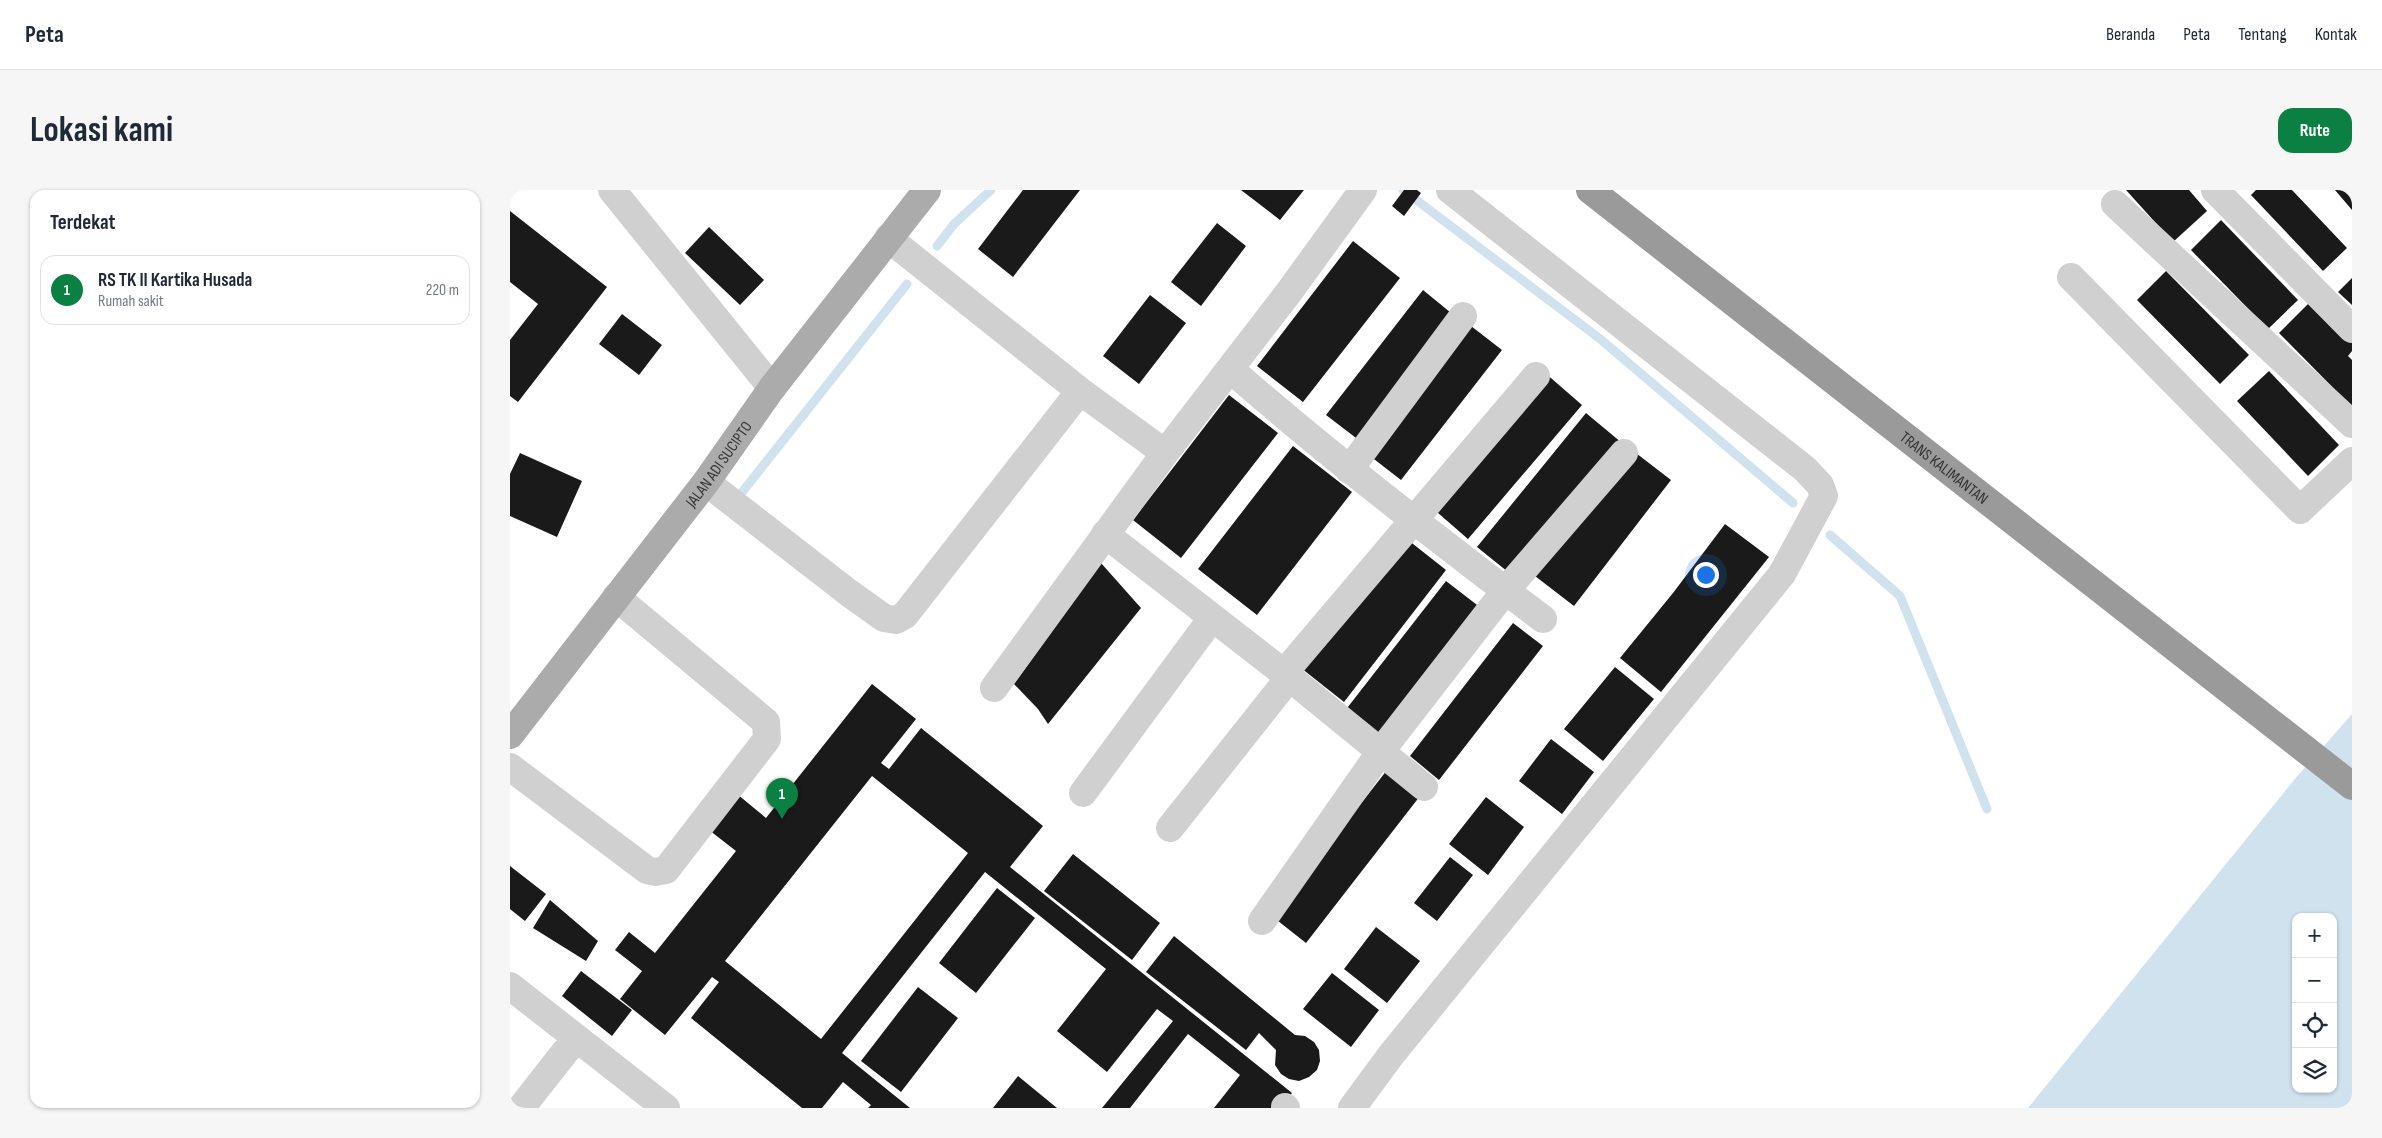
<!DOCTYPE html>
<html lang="id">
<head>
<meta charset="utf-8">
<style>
	:root { --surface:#fff; --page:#f6f6f7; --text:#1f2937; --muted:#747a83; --line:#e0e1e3; --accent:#0b8043 }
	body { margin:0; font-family:"Sofia Sans Condensed",sans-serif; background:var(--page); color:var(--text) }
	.controls { position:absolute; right:15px; bottom:15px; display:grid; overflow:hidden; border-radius:10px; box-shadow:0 1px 4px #0004 }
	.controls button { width:45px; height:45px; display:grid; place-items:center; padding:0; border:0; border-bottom:1px solid var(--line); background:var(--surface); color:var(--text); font:25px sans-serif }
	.you { position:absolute; left:1195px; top:384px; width:18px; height:18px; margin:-12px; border:4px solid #fff; border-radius:50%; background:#1a73e8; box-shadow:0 0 0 8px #1a73e833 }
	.badge { display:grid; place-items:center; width:32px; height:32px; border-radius:50%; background:var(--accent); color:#fff; font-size:16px; font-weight:700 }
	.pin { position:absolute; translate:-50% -41px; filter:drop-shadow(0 1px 2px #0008) }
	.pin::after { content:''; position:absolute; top:26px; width:18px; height:15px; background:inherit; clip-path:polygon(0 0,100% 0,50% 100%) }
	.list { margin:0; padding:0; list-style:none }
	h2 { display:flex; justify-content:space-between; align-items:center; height:65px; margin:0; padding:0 20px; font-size:21px }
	h2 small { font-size:16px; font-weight:400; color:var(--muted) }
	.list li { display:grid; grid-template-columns:32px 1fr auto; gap:15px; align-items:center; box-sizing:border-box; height:70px; margin:0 10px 10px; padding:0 10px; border:1px solid var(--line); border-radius:15px }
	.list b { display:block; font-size:19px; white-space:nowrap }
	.list p { margin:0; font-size:16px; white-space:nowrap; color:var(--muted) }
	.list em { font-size:16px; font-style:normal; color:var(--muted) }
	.icon { flex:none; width:28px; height:28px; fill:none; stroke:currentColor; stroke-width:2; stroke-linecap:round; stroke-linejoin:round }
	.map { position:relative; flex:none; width:1842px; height:918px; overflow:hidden; border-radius:15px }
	header { display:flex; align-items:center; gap:30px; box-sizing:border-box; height:70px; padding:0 25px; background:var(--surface); border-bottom:1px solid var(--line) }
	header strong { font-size:24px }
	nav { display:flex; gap:28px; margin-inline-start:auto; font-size:18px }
	.intro { display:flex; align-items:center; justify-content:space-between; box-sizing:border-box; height:120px; padding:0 30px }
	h1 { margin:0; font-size:35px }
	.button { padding:12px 22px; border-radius:15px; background:var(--accent); color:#fff; font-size:18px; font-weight:700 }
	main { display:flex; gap:30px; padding:0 30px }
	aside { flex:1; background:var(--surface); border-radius:15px; box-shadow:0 1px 4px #0004 }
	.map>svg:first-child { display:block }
	.water { fill:#cfe2ee; fill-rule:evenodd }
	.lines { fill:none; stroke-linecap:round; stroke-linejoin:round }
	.stream { stroke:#cfe2ee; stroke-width:9 }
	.building { fill:#1a1a1a; fill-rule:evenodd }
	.minor { stroke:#d0d0d0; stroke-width:28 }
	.major { stroke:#ababab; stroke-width:28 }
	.highway { stroke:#9a9a9a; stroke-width:28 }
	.labels { text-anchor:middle; stroke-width:5; stroke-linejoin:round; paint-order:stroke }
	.street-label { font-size:16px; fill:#333; stroke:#fff }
</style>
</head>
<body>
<header>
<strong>Peta</strong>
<nav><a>Beranda</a><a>Peta</a><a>Tentang</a><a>Kontak</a></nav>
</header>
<div class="intro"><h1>Lokasi kami</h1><a class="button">Rute</a></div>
<main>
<aside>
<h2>Terdekat<small></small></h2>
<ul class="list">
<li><span class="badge">1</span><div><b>RS TK II Kartika Husada</b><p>Rumah sakit</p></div><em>220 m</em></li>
</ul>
</aside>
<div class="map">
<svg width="1842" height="918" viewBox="0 0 1842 918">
	<rect width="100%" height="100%" fill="#fff"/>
	<path class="water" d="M1842,524V918H1518L1784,590ZM1786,727H1823V899H1786Z"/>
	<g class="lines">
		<path class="stream" d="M893,0L1089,148L1283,313
			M427,56L444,34L481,0
			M233,301L397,94
			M1320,345L1390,406L1477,619"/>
	</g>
	<path class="building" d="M513,0H570L503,87L468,59Z
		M731,0H794L770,30Z
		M894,0H907L911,3L894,26L882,16Z
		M1616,0H1679L1697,21L1663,52Z
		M1746,0H1782L1837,58L1813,81L1741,5Z
		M1825,0H1842V20Z
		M0,21L97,97L8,212L0,206V150L28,114L0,92Z
		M1711,30L1788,110L1758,139L1681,60Z
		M707,33L736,56L691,116L661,92Z
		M199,37L254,90L230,115L175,63Z
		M843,51L890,88L793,212L747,176Z
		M1656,81L1739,165L1710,194L1627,110Z
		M1842,88V115L1828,102Z
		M913,100L946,127L850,251L816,225Z
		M640,105L676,133L629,194L593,166Z
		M1801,111L1842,152V161L1838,166L1842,170V217L1769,143Z
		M112,124L152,155L129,185L89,154Z
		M961,136L992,160L891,290L860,266Z
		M1759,181L1829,255L1798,286L1727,211Z
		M1034,182L1072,215L958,349L920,316Z
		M719,205L768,243L671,368L623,330Z
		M1076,223L1112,253L1003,386L967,357Z
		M783,256L842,302L747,425L688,379Z
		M1122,260L1161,290L1064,416L1025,386Z
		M10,263L72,291L47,347L0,326V284Z
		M1215,334L1259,367L1151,502L1110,468L1163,403Z
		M893,346L936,380L834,512L791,478Z
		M591,373L631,418L538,534L528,519L504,494Z
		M936,391L971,418L869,550L834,522Z
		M1003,433L1033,456L929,590L900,566Z
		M1105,477L1144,509L1093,571L1054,539Z
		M362,494L406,529L371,573L379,579L411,538L533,636L500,677L782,903L770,918H704L730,885L678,844L620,918H592L663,831L647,819L597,882L547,841L596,779L475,682L332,863L400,918H358L361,915L333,892L312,918H292L181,828L209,792L202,787L155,845L110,809L132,781L105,760L119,742L145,763L226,661L199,640L227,604L256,628ZM362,586L458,663L311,849L215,771Z
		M1041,549L1084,582L1052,624L1009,591Z
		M877,580L910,606L796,753L763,727Z
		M976,607L1014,637L978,685L939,654Z
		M563,664L650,733L622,770L534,701Z
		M940,667L963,685L927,731L904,713Z
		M0,676L36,704L15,731L0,719Z
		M487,698L525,728L466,803L429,773Z
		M40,710L88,751L76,771L23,738Z
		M866,737L910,771L877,813L834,779Z
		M664,746L785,845L795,846L804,852L809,860L810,871L807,880L799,887L789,891L779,889L771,884L765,875L766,860L749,843L736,860L636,782Z
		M71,781L122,820L102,846L52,806Z
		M822,783L869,820L841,857L793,819Z
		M408,797L448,828L391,902L351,871Z
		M508,886L547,918H483Z"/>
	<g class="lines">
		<path class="minor" d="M102,0L262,198
			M1705,0L1842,139
			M1605,14L1842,234
			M378,48L570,201L655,263
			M1561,87L1790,320L1842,271
			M720,179C821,267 926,348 1033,429
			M839,280L953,126
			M196,292L339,403L374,428L386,430L395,425L570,201
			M595,344L774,483L914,597
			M774,483L1026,186
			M484,498L655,263L779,102L853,0
			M0,577L137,680L145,682L156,680L257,549L256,532L106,407
			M573,603L702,428
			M660,638L779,488
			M752,731L871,561L995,401L1114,263
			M0,796L156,918
			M775,917L776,918
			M11,918L66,848
			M842,918L881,865L1272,384L1314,306L1310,295L1295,279L940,0"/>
		<path class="major" id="s1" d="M0,545L196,292L262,198L417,0"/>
		<path class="highway" id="s2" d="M1080,0L1842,596"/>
	</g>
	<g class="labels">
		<g class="street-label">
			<text dy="6" stroke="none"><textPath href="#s1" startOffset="342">JALAN ADI SUCIPTO</textPath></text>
			<text dy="6" stroke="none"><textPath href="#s2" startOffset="450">TRANS KALIMANTAN</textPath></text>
		</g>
	</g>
</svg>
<div class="controls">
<button>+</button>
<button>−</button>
<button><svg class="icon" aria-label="locate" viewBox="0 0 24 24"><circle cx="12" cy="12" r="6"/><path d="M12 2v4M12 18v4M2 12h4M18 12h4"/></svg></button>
<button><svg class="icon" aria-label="layers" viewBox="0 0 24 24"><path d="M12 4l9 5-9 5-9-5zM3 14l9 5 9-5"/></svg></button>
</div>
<div class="you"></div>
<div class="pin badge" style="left:272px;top:629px">1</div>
</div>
</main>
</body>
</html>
